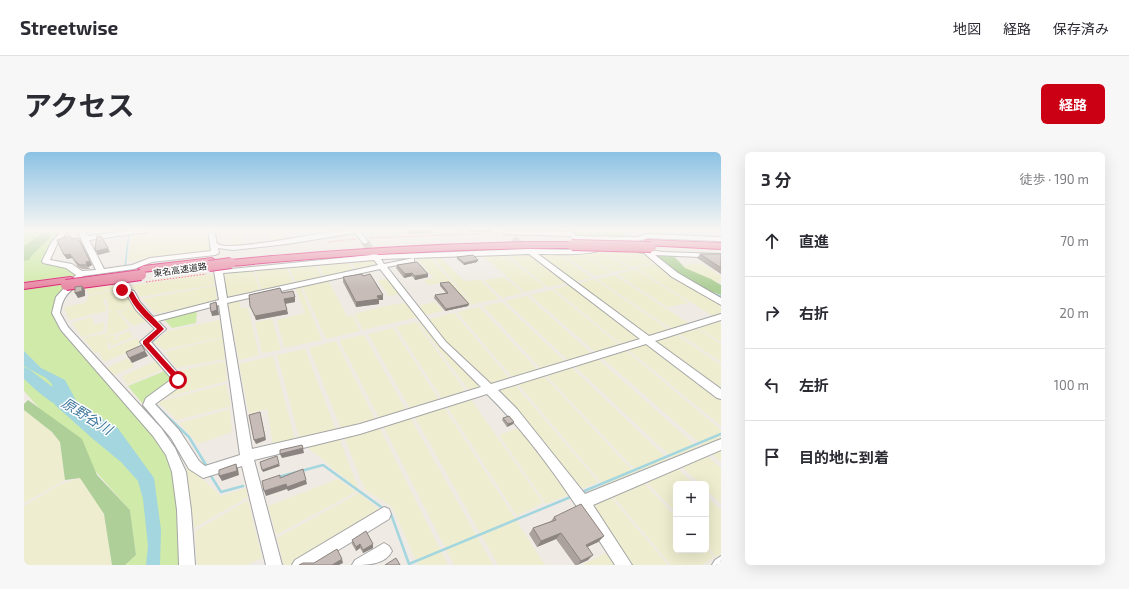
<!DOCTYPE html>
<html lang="ja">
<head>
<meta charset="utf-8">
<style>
	:root { --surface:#fff; --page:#f7f7f7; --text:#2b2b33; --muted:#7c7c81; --line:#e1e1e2; --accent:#cc0015 }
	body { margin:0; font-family:"Exo 2","Noto Sans JP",sans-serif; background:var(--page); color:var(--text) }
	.controls { position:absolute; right:12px; bottom:12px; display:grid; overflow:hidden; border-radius:6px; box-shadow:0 4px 16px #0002 }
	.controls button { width:36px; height:36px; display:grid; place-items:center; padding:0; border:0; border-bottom:1px solid var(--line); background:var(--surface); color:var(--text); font:20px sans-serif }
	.stop { position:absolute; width:12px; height:12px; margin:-9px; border:3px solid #cc0015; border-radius:50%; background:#fff }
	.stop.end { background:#cc0015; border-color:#fff; box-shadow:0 1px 4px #0008 }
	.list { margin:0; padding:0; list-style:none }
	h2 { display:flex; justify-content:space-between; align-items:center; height:52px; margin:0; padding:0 16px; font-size:17px }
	h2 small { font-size:13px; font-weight:400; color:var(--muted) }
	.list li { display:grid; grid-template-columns:26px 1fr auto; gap:12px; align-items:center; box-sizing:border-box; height:72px; padding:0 16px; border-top:1px solid var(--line) }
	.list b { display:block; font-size:15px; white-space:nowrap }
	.list em { font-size:13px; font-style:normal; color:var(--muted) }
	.icon { flex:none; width:22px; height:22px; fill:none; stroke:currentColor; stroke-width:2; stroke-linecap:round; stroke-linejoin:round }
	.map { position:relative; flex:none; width:697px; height:413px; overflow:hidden; border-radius:6px }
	header { display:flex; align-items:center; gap:24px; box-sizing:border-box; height:56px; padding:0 20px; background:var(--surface); border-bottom:1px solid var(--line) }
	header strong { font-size:19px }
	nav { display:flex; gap:22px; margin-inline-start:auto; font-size:14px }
	.intro { display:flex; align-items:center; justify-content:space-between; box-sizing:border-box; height:96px; padding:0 24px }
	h1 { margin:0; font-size:28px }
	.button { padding:10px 18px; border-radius:6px; background:var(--accent); color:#fff; font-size:14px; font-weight:700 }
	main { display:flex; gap:24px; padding:0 24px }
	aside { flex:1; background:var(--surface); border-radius:6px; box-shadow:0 4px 16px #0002 }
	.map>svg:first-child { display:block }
	.farmland { fill:#eeedcf }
	.grass { fill:#d0eaa9 }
	.forest { fill:#aecf98 }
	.water { fill:#a3d6de }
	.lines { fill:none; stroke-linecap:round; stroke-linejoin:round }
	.stream-far2 { stroke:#a3d6de; stroke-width:1.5 }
	.stream-far1 { stroke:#a3d6de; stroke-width:2 }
	.stream { stroke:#a3d6de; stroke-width:2.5 }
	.river { fill:#a3d6de; fill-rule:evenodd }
	.minor-tunnel { stroke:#c5c1bc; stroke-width:8; stroke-dasharray:8 4; stroke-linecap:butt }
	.minor-casing { stroke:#a5a5a5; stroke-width:2 }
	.highway-casing { stroke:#dd2175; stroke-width:2 }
	.path { stroke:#fc6868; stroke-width:1; stroke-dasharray:1.5 1.5; stroke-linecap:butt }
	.minor { fill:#fff; fill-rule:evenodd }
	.highway { fill:#e88aa5; fill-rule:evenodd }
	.highway-bridge-casing { stroke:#dd2175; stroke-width:12; stroke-linecap:butt }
	.highway-bridge { stroke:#e88aa5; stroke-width:10 }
	.wall { fill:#aba29d }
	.shaded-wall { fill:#8b8480 }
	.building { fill:#c7bcb7; stroke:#8b8480 }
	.route { fill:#cc0015 }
	.labels { text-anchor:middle; stroke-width:3; stroke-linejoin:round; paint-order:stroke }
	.far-street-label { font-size:9px; fill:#1e1e1e; stroke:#fff }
	.near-water-label { font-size:14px; font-style:italic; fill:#437a9f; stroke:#fff }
</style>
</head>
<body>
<header>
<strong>Streetwise</strong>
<nav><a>地図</a><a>経路</a><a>保存済み</a></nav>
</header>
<div class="intro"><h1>アクセス</h1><a class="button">経路</a></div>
<main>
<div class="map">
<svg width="697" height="413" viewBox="0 0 697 413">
	<rect width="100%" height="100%" fill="#efeae4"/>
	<path class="farmland" d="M130,78H185L187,99L104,109L108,81Z
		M243,78H256L261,89L248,90Z
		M616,78H631L634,80V79L645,78H655L667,84L640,83L634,79V80H619Z
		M217,81L221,94L208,95L206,82Z
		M561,98L579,99L607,117L588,120L556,101Z
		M581,99H619L633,110L607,115Z
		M511,101H534L568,126L549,130Z
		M536,101H555L587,121L571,124Z
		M479,102L521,135L501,140L458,103Z
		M482,102H506L544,131L524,135Z
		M407,103H414L440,129L457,128L475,147L449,152Z
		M405,105L449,153H443L423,130L404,133L400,128L410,126L393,107Z
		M349,108L353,113L332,117L327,110Z
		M324,110L330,119L300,125L295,113Z
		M634,111L697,150V169L612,116Z
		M677,111L697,124V129L692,130L661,116L659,113Z
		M292,113L298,126L272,131L265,116Z
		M263,116L270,132L238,139L231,119Z
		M611,117L665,151L643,155L593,122Z
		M229,119L236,139L202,145L200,122Z
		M190,122V133L115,145L114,139L108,137L109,133Z
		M590,123L697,192V210L573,127Z
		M480,125L499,141L478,146L460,128Z
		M365,126L376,142L365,144L354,128Z
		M570,127L697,213V240L552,132Z
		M304,128L323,164H329L336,179L302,187L278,134Z
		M94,129L95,136L64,143L62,137L41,142L47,136Z
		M275,132L298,188L260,196L253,168L281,161L271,135Z
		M547,133L697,247V274L530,137Z
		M191,134L193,149L132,162L118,147Z
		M95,137V141L94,142L99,140L105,142L125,168L109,174L95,160L109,154L94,159L92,158L106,176L82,185L85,159L91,157L84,158V151L81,146L79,147L83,159L45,168L40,155L69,149L62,150L64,144Z
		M528,138L598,195L697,278V310L506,143Z
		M503,144L697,316V352L682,338V332H676L481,149Z
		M215,147L217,156H224L235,203L215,208L204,150Z
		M411,150L419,159L401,163L393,154Z
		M478,150L544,212L519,219L459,154Z
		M383,151L394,165L339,178L330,162L366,153Z
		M455,155L652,365V398L682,397L690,405L678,413H647L433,160Z
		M430,161L574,330L522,352L475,283L500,274L471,238L446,240L394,170Z
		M68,165L70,173L80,170L79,179L58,185L48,171Z
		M248,167L257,198L238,201L231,170Z
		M196,168L199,185L140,198L130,190L144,179Z
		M693,169L697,171V190L673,175Z
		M392,170L442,240L519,351L493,364L372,175Z
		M369,176L521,413H474L344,182Z
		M105,179L109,185L87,194L85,190L83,191L85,197L113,186L116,190L112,197L80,210L75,201L80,199L71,201L59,186L82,181L81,186L91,183L92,187L89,189L95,187L93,184Z
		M340,183L469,413H430L315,188Z
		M199,186L201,207L152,216L141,200Z
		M312,189L424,413H394L368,355L341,338L285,196Z
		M281,197L335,338L276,289L253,203Z
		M249,204L272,291L249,293L243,257L225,262L215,212Z
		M103,206L110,214L89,224L83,216Z
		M132,209L138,218L103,233L98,224Z
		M201,209L203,229L140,246L162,228L155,219Z
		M545,213L670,332H652V361L519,220Z
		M202,232L207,254L153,268L134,250Z
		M206,257L208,280L174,292L155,271Z
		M0,258L26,278L36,290L41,328L0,351Z
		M162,312L197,344L223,336L224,345L170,376Z
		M56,326L80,361L88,413H0V354L37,332Z
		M314,327L332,340L252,383L244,354Z
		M335,341L357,359L266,413H260L253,386Z
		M584,342L644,413H606L565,353Z
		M682,344L697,358V402L692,405L682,394Z
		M224,348L238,406L223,413H173L171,379Z
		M586,399L595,413H558Z"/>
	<path class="grass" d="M0,78H42L36,84L22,109L47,116L56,122L38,142L32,161L108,253L152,313L163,413H101L112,403L106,358L0,239Z
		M529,78H596L604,85L552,84L549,81L528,79Z
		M173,157L172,171L148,176L139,166Z
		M141,219L149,229L147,233L118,251L104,234Z"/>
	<path class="forest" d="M26,80V86L8,103L5,108L0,109V94L19,81Z
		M626,100L649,103L661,116L687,127L697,133V143L679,137L650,121Z
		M4,248L58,287L73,323L106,358L112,403L101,413H88L80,362L56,326L41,328L36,290L28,280L0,258V252Z"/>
	<path class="water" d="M0,199L17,216L41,228L55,254L93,275L130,326L137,378L136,413H122L124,394L119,347L114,329L97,310L69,287L31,253L28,232L22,226L0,214Z"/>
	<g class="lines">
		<path class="stream-far2" d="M599,78L609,86
			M101,115L105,82
			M101,131L102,137L105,138
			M688,141L697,144"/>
		<path class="stream-far1" d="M124,160L129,165
			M128,192L127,191L135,183
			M129,250L148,269"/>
		<path class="stream" d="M147,268L165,285L182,313
			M277,319L299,313L360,357
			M187,324L197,340L219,334
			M254,325L273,320
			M558,340L697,282
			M365,361L367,362L385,412
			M385,412L549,344"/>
		<path class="river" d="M0,215L5,217L35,240L50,248L52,252L50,256C35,261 11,237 0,227Z"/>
		<path class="minor-tunnel" d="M489,87L503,98
			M341,90L350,102"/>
		<g class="minor-casing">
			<path id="minor" d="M38,78H45L33,92L26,108L48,112L58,119L72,118L57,87L54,78H60L64,84L109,78H126L123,80L65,88L80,117L108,113L126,106L187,99L184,78H190L193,92L200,94C247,94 293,78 340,78L337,80L344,90L341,92L339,91L331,81L263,92L209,98L194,96L195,101L191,103L128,110L110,117L59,124C49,142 40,137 36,161L44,175L137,276L151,296L162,320L167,358L171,413H155L153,358L148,320L142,303L129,284L37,178L28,161L32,145L52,123L42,116L19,111L18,109L27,91Z
				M481,79L548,80L553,84L613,85L623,82L697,85V89L624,86L614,89L551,88L546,84L479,82L478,81Z
				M560,96H571L575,98C567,104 525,102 514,102L625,184L697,162V168L631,189L697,237V247L693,246L622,192L474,238L493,257L561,342L697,287V298L569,353L608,413H591C553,354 513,291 463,242L336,282L230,308L258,413H242L218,314L179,326L165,317L147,286L119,253L122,246L148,227L116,190L131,177L112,158L103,143L95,140L93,130L97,128H100L102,137L110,139L116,150L129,165L195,148L190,119L191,114H194L198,117H207L347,103V100H350L354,103L505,97L553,98ZM505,102L616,187L467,232L422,190L363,115L390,110V106L360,112L357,107ZM350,108L354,113L203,146L199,121ZM356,117L416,194L457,235L336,272L228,297L203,151ZM195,153L216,303L181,314L175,309L155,278L131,252L155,235L159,227L127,190L142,177L134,169Z
				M614,96L639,100L697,102V106L631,103L654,121L697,146V153L648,125L620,101L614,100Z
				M360,355L365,357L367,362L365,367L290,413H268L271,408Z
				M360,391L365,394L368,399C361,413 343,413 328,413L331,408Z
				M697,404V413H688L691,408Z"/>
		</g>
		<g class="highway-casing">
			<path id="highway" d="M623,88L697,91V97L620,93L618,91Z
				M505,90H548L553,93L548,96C434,96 321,103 207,114L202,111L207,108C306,98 406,92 505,90Z
				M188,106L193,109L192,111L119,120L114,117L119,114Z
				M46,125L50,126L52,128L50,130L0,137V131Z"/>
		</g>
		<path class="path" d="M346,86L474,81
			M304,90L332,87
			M122,130L182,122"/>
		<use href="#minor" class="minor"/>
		<use href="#highway" class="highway"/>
		<g class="highway-bridge-casing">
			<path id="highway-bridge" d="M548,93L627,95
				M185,114L207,111
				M42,133L117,123"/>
		</g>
		<use href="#highway-bridge" class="highway-bridge"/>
	</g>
	<path class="wall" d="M382,78H407V81L386,82Z
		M444,78H470L469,80H445Z
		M48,87L57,90L68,113L64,115L66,117H58L54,115L48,106L43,107L40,103Z
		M676,102H697V122L673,106Z
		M433,105L454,108L453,110L440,113L433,107Z
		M373,113L404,125L391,128L388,124L380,126L372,116Z
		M339,124L359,148H355V152L332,155L319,130V125Z
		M416,131L444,154L421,159L410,146L411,143L422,141L416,134Z
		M258,141L271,150L261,151L264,162L232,168L228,158L226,154Z
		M479,266L490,270L489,272L483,275L478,268Z
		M530,365L580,384L574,390L563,395L564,408L553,413H551L532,387L513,395L505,382L509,376L527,369Z
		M328,388L349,396L339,401L336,396L332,399L328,392Z"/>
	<path class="shaded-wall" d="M432,78H440L432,80Z
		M54,86L57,90L68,113L64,115L62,110Z
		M84,96L86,100L74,103L72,99Z
		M46,102L48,106L43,107L40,103Z
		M454,108L453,110L440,113V111Z
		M388,121V124L380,126L381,122Z
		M404,122V125L391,128V124Z
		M58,134L61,138V144L54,146L51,141Z
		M359,143V148H355V152L332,155V150L353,144Z
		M271,145V150L261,152L260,147Z
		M192,150L194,155L195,163L188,164L187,160Z
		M445,152L444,154L421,159L422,157Z
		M263,158L264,162L232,168L231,164Z
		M121,199L124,204L108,211L105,206Z
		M236,260L242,288L232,292L230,288Z
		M490,270L489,272L483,275L484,272Z
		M279,296L280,301L258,306L256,302Z
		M212,312L214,317L215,323L198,329L195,324Z
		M255,312L256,314L239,320L238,318Z
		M282,328L283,332L264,339L263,337L242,344L240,339L262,332Z
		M537,381L532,387L513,395L517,389Z
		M580,384L574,390L557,398L562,393Z
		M336,392V396L332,399V395Z
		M349,392V396L339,401V398Z
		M569,403L564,408L553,413L557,409Z
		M318,407L319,411L315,413H308Z"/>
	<path class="building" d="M384,78H407V79L386,80Z
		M46,84L47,87L54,86L66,109L62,110L63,113H56L52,110L46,102L40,103L33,88Z
		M73,84H77L84,96L72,99L71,96Z
		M676,102H697V116Z
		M449,103L454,108L440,111L433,105Z
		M393,110L404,122L391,124L388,121L381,122L373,113Z
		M338,122L339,124L346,122L359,143L353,144L355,147L332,150L319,125Z
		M425,130L445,152L422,157L411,143L424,141L416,131Z
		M58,134V139L51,141V135Z
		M256,136L258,141L269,139L271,145L260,147L263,158L231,164L226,154L225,143Z
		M192,150L193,158L187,160L186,152Z
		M118,193L121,199L105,206L102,200Z
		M236,260L241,285L230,288L225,263Z
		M485,264L490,270L484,272L479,266Z
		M278,293L279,296L256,302V298Z
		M253,304L255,312L238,318L236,310Z
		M212,312L213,319L195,324V318Z
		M279,317L282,328L263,335L262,332L240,339L238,329L256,323V326Z
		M557,352L580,384L562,393L569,403L557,409L537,381L517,389L509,376L532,368L530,365Z
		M342,379L349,392L339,398L336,392L332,395L328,388Z
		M313,397L318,407L308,413H275L279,411H290Z
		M372,406L376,413H361Z"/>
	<linearGradient id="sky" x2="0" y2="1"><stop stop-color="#8cc2e4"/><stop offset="0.57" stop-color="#f8f6f3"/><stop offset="1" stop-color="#f8f6f3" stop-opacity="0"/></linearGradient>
	<rect width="697" height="136" fill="url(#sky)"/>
	<path class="route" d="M98,136L109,140C116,155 129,164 140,177L125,191L157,226V229H152L119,192V189L133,177C123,168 109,155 104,142L96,139V136Z"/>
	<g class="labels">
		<g class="far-street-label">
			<text transform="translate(156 118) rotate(-8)" y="3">東名高速道路</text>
		</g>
		<g class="near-water-label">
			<text transform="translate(63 264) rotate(32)" y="5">原野谷川</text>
		</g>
	</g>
</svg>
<div class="controls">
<button>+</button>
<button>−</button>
</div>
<div class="stop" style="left:154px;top:228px"></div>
<div class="stop end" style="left:98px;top:138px"></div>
</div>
<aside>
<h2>3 分<small>徒歩 · 190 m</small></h2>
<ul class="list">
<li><svg class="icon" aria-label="ahead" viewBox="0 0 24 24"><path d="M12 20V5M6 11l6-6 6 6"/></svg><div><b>直進</b></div><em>70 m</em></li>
<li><svg class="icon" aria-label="right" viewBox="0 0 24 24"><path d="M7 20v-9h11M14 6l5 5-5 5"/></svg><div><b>右折</b></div><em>20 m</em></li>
<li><svg class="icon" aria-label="left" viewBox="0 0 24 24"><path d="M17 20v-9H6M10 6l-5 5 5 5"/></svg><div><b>左折</b></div><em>100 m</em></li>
<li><svg class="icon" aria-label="arrive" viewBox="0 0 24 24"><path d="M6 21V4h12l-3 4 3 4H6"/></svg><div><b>目的地に到着</b></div></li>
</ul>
</aside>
</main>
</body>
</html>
